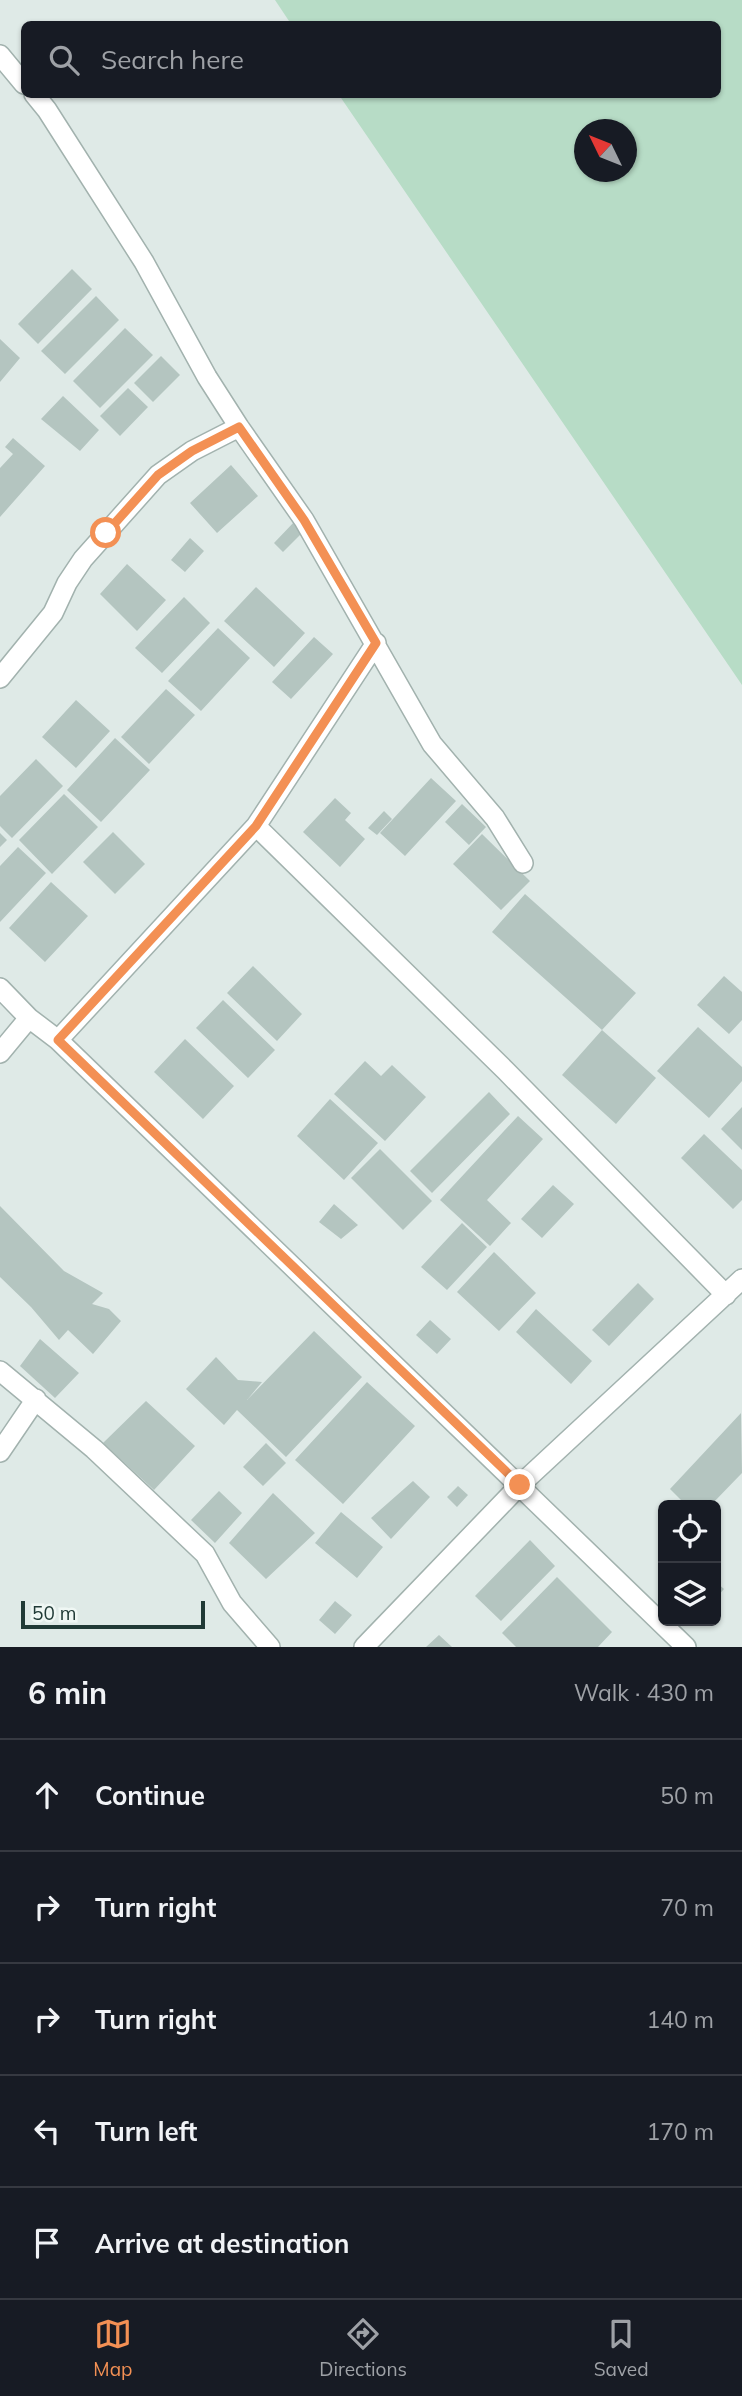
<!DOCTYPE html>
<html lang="en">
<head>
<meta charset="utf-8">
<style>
	:root { --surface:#171b24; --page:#242831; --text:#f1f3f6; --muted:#9ea1a6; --line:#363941; --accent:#f39054 }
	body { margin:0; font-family:Mulish,sans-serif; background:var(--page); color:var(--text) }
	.controls { position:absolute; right:21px; bottom:21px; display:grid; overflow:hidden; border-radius:10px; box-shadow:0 2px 5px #0004 }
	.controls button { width:63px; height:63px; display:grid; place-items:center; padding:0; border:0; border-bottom:2px solid var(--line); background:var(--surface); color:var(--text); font:35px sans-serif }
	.compass { position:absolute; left:574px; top:119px; width:63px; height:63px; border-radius:50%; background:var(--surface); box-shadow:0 2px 5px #0004; rotate:313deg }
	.scale { position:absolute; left:21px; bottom:18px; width:184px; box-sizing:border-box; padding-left:7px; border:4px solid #203a36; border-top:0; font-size:19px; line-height:24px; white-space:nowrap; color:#203a36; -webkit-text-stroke:5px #eff7f4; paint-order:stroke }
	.stop { position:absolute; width:21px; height:21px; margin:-16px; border:5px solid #f39054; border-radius:50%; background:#fff }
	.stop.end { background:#f39054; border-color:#fff; box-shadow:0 2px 7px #0008 }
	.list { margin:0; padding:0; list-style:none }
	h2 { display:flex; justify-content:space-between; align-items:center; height:91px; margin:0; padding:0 28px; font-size:30px }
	h2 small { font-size:23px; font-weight:400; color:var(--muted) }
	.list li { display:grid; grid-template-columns:46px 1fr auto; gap:21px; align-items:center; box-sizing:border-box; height:112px; padding:0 28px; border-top:2px solid var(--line) }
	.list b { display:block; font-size:26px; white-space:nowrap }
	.list em { font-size:23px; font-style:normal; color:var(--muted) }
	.icon { flex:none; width:38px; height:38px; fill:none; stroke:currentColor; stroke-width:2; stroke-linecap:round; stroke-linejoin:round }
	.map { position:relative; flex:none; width:742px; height:1647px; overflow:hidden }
	.search { position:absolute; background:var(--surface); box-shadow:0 2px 5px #0004; left:21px; right:21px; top:21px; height:77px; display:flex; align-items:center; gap:18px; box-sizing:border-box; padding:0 24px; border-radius:10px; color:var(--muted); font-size:26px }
	.sheet { height:651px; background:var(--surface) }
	nav { display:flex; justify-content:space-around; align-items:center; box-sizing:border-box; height:98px; border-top:2px solid var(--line); background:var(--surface); font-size:19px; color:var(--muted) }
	nav a { display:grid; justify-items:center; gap:4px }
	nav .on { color:var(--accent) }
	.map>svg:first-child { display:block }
	.green { fill:#b7dcc6; fill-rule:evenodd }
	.building { fill:#b4c5c0 }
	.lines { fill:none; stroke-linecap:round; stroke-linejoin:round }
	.minor-casing { stroke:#a2b2ae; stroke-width:22 }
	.minor { stroke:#fff; stroke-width:19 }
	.route { stroke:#f39054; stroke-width:9 }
</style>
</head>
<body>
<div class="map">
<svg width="742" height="1647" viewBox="0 0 742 1647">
	<rect width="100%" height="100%" fill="#dfeae7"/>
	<path class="green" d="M275,0H742V685L339,95L718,94V24H291ZM584,130H626V172H584Z"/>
	<path class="building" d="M72,269L92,289L38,344L18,324Z
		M96,296L119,320L65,374L41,351Z
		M125,328L153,355L100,408L73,381Z
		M0,339L20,358L0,382Z
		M161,356L180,375L153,402L134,383Z
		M128,388L148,407L120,436L100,416Z
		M63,396L99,430L80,451L41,419Z
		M13,438L45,466L0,517V468L13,454L5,447Z
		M231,465L258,496L217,533L190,503Z
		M295,521L305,530L283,552L274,543Z
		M190,538L204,551L185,572L171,560Z
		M127,564L166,600L137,631L100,594Z
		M256,587L305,633L274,667L224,621Z
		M184,597L210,623L162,673L135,648Z
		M218,628L250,658L201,711L168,681Z
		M314,637L333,654L291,699L272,682Z
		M166,689L195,715L149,764L121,737Z
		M76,700L110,731L76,768L42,737Z
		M115,738L150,770L101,822L67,790Z
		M36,759L63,786L12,838L0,826V796Z
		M431,778L456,801L405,856L380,833Z
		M64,794L98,827L52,874L19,840Z
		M335,798L351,813L345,820L365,839L340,867L303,832Z
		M462,804L486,827L469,845L445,822Z
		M384,811L392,819L377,835L368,828Z
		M113,832L145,864L115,894L83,862Z
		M0,833L7,840L0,847Z
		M482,834L530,881L501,910L453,864Z
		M18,847L46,873L0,922V866Z
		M51,882L88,916L45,962L9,928Z
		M525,894L636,993L602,1030L492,932Z
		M253,966L302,1014L277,1041L227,993Z
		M724,976L742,992V1020L729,1034L697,1005Z
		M223,1000L275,1050L248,1078L196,1028Z
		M698,1027L742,1067V1081L709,1118L657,1071Z
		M602,1030L656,1078L616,1124L562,1075Z
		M185,1039L234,1086L203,1119L154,1072Z
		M365,1061L381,1076L392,1065L426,1097L385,1141L334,1094Z
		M489,1092L510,1114L432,1193L410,1171Z
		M330,1099L378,1143L344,1180L297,1136Z
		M742,1107V1150L721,1129Z
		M518,1116L543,1139L487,1200L511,1223L490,1246L440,1200Z
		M704,1134L742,1170V1200L733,1209L681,1158Z
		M380,1149L432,1201L403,1230L351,1178Z
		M553,1185L574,1204L542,1238L521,1219Z
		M334,1204L358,1225L341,1239L319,1222Z
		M0,1206L64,1271L103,1293L92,1304L109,1309L121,1321L93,1354L68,1330L59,1340L31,1307L0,1277Z
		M462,1223L487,1247L447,1290L421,1267Z
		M494,1252L536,1293L499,1331L457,1292Z
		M638,1283L654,1299L609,1346L592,1330Z
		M536,1309L592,1361L571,1384L516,1332Z
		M430,1320L451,1339L437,1354L416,1335Z
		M314,1331L362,1377L286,1457L237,1410L224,1425L186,1389L216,1357L238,1380L262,1382L247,1400Z
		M40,1339L79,1373L55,1398L20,1366Z
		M367,1382L415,1426L343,1504L295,1460Z
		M146,1401L195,1446L154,1490L103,1443Z
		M741,1413L742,1473L711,1505H686L670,1489Z
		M266,1443L286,1463L263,1486L243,1467Z
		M413,1481L430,1497L391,1539L371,1518Z
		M458,1486L468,1495L457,1507L447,1497Z
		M219,1491L242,1513L215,1543L191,1520Z
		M273,1493L315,1533L266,1579L229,1543Z
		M341,1512L383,1547L357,1578L315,1543Z
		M530,1540L555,1566L501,1621L475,1596Z
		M557,1577L612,1632L598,1647H516L502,1633Z
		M716,1582L724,1589L716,1598Z
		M335,1601L352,1615L335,1634L319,1620Z
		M439,1635L452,1647H426Z"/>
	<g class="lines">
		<g class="minor-casing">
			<path id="minor" d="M0,55L24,84
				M34,94L47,110L144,262L207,377L239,427L304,520L432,744L495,818L523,863
				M0,678L53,613L67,583L83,559L158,475L192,451L239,427
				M256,826L506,1071L726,1295
				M0,988L29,1018L58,1040L686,1647
				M58,1040L256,826L376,643
				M0,1053L29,1018
				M0,1371L94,1449L205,1554L232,1603L270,1647
				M0,1452L36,1399
				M364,1647L520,1485L742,1279"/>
		</g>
		<use href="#minor" class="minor"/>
	</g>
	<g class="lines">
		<path class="route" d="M106,533L158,475L192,451L239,427L304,520L376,643L256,826L58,1040L520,1485"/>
	</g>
</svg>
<div class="controls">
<button><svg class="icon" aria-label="locate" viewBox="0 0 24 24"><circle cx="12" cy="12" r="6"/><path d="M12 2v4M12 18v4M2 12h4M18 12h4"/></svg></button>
<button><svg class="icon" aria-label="layers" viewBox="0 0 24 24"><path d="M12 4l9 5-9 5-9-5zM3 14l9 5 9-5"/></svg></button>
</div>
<svg class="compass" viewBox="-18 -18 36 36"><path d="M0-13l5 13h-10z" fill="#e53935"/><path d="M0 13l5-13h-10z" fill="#9ea1a6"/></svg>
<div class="scale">50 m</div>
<div class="stop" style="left:106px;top:533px"></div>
<div class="stop end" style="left:520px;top:1485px"></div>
<div class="search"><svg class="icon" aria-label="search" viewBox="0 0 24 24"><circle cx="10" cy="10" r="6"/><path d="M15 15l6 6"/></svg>Search here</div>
</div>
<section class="sheet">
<h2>6 min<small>Walk · 430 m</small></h2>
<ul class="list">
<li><svg class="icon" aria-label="ahead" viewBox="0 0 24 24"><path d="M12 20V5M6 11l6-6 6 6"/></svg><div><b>Continue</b></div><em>50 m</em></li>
<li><svg class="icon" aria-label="right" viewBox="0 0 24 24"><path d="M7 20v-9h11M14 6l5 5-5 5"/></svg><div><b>Turn right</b></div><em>70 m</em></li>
<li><svg class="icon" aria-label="right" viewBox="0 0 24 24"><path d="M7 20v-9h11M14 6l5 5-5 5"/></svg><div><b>Turn right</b></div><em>140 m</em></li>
<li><svg class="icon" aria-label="left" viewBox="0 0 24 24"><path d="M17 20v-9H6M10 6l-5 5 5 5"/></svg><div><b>Turn left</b></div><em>170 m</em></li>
<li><svg class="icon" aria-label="arrive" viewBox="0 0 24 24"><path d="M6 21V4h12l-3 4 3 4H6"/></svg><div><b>Arrive at destination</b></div></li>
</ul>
</section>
<nav>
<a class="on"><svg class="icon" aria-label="map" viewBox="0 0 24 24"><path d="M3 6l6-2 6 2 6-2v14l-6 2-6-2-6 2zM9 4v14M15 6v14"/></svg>Map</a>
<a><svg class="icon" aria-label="directions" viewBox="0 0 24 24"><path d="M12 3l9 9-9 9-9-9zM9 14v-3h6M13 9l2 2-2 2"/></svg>Directions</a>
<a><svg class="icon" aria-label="saved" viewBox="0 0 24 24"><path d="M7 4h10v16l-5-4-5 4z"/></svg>Saved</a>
</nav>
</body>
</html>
